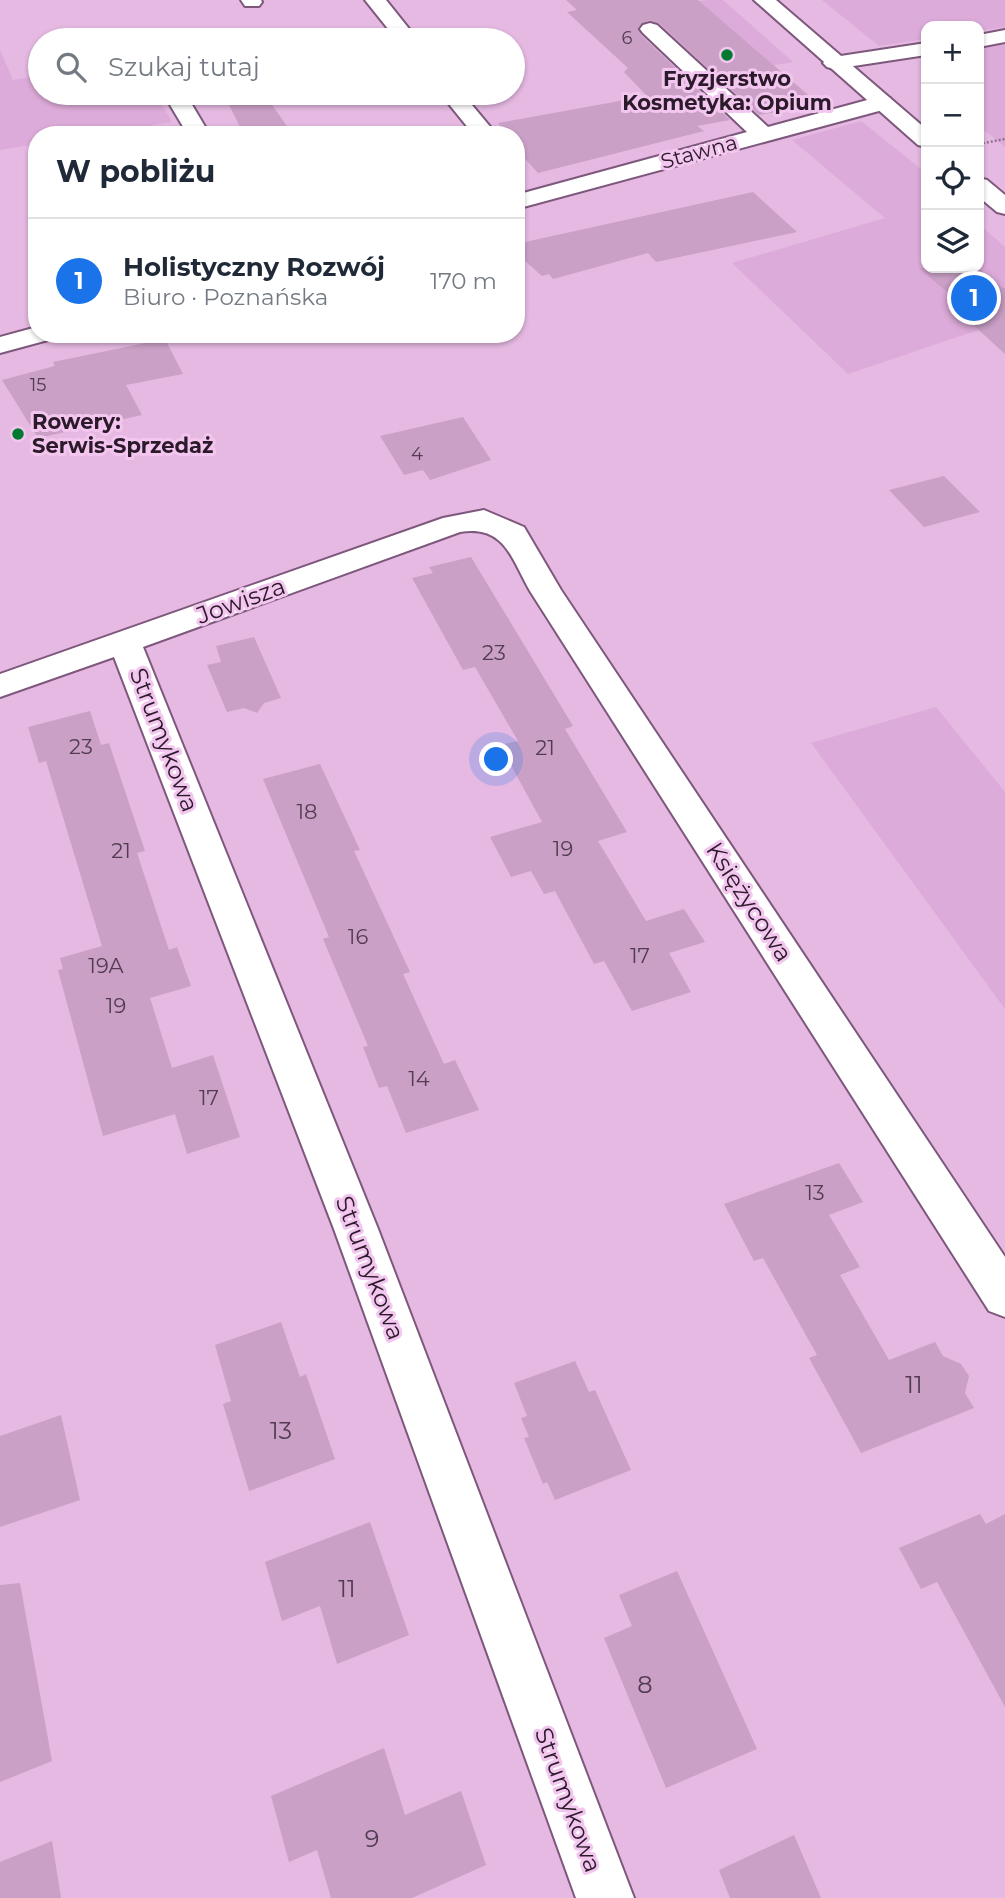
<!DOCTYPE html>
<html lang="pl">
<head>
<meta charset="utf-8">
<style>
	:root { --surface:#fff; --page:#f6f6f7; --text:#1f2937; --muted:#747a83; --line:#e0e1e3; --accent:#1a73e8 }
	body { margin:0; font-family:Montserrat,sans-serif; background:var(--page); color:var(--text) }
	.controls { position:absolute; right:21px; top:21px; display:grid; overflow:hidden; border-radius:14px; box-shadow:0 2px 5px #0004 }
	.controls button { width:63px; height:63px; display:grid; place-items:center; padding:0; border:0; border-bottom:2px solid var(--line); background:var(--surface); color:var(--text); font:35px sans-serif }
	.you { position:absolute; left:497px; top:760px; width:24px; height:24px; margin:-18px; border:5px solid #fff; border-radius:50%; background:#1a73e8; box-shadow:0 0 0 10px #1a73e833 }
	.badge { display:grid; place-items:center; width:46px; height:46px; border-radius:50%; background:var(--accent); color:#fff; font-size:23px; font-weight:700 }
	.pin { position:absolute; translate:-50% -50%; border:4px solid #fff; box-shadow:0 2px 7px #0006 }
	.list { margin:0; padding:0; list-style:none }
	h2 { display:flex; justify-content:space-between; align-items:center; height:91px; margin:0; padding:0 28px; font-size:30px }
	h2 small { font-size:23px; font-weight:400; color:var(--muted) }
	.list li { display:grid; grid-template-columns:46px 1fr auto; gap:21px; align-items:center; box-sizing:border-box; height:126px; padding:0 28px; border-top:2px solid var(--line) }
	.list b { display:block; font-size:26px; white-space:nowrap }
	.list p { margin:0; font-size:23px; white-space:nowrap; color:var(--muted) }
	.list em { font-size:23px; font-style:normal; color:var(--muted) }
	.icon { flex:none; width:38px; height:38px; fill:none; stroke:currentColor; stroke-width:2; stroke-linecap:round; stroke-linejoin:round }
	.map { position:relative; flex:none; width:1005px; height:1898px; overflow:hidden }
	.search { position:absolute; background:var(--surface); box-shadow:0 2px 5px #0004; left:28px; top:28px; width:497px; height:77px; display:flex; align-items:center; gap:18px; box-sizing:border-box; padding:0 24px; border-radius:38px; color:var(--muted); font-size:26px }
	.panel { position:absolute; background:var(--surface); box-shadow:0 2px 5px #0004; left:28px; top:126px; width:497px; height:217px; border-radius:28px }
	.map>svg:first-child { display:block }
	.built { fill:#ddabd9 }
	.building { fill:#caa0c7 }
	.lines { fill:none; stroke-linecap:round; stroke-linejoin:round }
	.minor-casing { stroke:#7e587c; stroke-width:4 }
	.tertiary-casing { stroke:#7e587c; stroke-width:4 }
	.path { stroke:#927290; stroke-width:2.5; stroke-dasharray:2 2; stroke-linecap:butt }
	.minor { fill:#fff; fill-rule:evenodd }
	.tertiary { fill:#fff; fill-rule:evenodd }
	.poi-dot { fill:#007a31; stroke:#f3c6ef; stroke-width:2.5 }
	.labels { text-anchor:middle; stroke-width:6; stroke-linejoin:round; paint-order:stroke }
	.far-number-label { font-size:18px; fill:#533c51 }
	.far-poi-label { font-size:21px; font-weight:bold; fill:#2b1a2a; stroke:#f3c6ef }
	.far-street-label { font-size:21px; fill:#2b1a2a; stroke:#f3c6ef }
	.number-label { font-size:21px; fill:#533c51 }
	.street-label { font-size:24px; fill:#2b1a2a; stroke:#f3c6ef }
	.near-number-label { font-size:24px; fill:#533c51 }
</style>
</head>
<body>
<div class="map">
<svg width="1005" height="1898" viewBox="0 0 1005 1898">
	<rect width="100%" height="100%" fill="#e5b9e2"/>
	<path class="built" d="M707,0H723L793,62L709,76L638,11Z
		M822,0H1005V27L979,31V26H926V39L879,46Z
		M1005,44V147L979,126V48Z
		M0,50L13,80L40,76V93H155L172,122L92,135H37V144L0,150Z
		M861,121L926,173V268H979V224L1005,247V321L848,374L732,263L885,218L792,140Z
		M936,707L1005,792V1009L811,743Z"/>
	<path class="building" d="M566,0H698L814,100L804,102L808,106L759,115L659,23L649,20L638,27L641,35L730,120L697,126L704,131L538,173L516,149V135H508L498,123L647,96L624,72L628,68L567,12L577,10Z
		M223,93H264L293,135H244Z
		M753,192L797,232L656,262L648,253L553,279L549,274L542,276L516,253V244Z
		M919,268H978L1002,288H1005V354L947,301L955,299Z
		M165,339L183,374L126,385L142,415L38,438L2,380L55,366L53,362Z
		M463,417L491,460L430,480L423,470L404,475L380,436Z
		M944,476L980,512L924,527L889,490Z
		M471,557L573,726L565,729L627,832L598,841L646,921L684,909L705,942L669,953L691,992L632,1011L604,961L594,964L555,891L544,894L531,871L511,877L490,837L542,822L500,745L518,741L475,667L463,670L412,578L433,573L429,567Z
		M254,637L281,698L264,703L257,713L244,708L227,712L207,665L221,662L216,646Z
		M90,711L101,745L109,743L145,851L137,853L169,950L177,947L191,986L150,998L172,1068L213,1055L240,1137L187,1154L175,1114L103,1136L58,970L63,969L60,958L102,946L46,761L39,763L28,727Z
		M320,764L360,850L354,851L410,972L403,974L444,1064L455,1060L479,1110L406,1133L387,1086L379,1088L363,1047L368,1046L323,939L329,937L263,779Z
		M839,1163L863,1202L829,1215L860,1267L840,1275L889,1360L935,1342L943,1356L961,1364L969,1376L965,1393L974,1408L861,1453L809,1358L817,1355L763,1258L754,1261L724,1204Z
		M281,1322L300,1377L306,1374L335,1459L249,1491L223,1404L231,1401L215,1345Z
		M575,1361L589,1392L595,1390L631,1470L555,1500L547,1482L543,1484L524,1438L529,1437L521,1418L527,1416L514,1383Z
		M61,1415L80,1500L0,1527V1436Z
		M980,1514L986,1524L1005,1514V1707L937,1582L921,1589L899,1548Z
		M370,1522L409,1635L337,1664L320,1606L282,1621L265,1562Z
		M677,1571L757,1749L666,1788L604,1638L632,1626L619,1595Z
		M20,1583L52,1761L0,1782V1585Z
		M384,1748L405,1815L461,1791L486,1865L412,1898H331L317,1850L289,1862L271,1796Z
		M794,1835L821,1898H730L719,1870Z
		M52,1841L61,1898H0V1862Z"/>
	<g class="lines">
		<g class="minor-casing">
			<path id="minor" d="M241,0H261L262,2L259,6H245Z
				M365,0H386L418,40H397Z
				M650,23L657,25L768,127L882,96L890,98L893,103L890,108L516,209V195L747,132L643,33L640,29L643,25Z
				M1005,30V42L979,47V35Z
				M926,43V55L834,69L827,67L823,63L827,59L834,57Z
				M163,93H185L210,135H188Z
				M440,93H462L497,135H474Z
				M37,327V334H52L48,340L0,353V337Z
				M484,510L524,527L561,590L1005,1257V1317L989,1311L530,591C511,558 505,525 460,532L143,647L378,1229L634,1898H576L334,1229L114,657L0,697V674L443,518Z"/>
		</g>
		<g class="tertiary-casing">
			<path id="tertiary" d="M754,0H776L926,129V147L918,145Z
				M979,178L987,180L1005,195V214L997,212L979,197Z"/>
		</g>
		<path class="path" d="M979,144L1005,139"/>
		<use href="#minor" class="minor"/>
		<use href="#tertiary" class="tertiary"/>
	</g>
	<g class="poi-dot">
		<circle cx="727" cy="55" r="7"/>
		<circle cx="18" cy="434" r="7"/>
	</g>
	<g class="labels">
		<g class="far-number-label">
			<text x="627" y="44">6</text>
			<text x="38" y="391">15</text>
			<text x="417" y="460">4</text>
		</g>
		<g class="far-poi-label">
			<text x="727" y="86">Fryzjerstwo<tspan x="727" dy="24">Kosmetyka: Opium</tspan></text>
			<text x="32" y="429" text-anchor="start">Rowery:<tspan x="32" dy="24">Serwis-Sprzedaż</tspan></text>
		</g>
		<g class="far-street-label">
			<text transform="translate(699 152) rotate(-15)" y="7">Stawna</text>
		</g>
		<g class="number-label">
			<text x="494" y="660">23</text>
			<text x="81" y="754">23</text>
			<text x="545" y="755">21</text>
			<text x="307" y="819">18</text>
			<text x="563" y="856">19</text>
			<text x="121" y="858">21</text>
			<text x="358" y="944">16</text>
			<text x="640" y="963">17</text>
			<text x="106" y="973">19A</text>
			<text x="116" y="1013">19</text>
			<text x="419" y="1086">14</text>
			<text x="209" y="1105">17</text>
			<text x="815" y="1200">13</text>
		</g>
		<g class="street-label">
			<text transform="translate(241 601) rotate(-20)" y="8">Jowisza</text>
			<text transform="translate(164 740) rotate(69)" y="8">Strumykowa</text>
			<text transform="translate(749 902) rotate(57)" y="8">Księżycowa</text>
			<text transform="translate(370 1268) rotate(69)" y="8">Strumykowa</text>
			<text transform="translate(568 1800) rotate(70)" y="8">Strumykowa</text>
		</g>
		<g class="near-number-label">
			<text x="914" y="1393">11</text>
			<text x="281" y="1439">13</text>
			<text x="347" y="1597">11</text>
			<text x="645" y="1693">8</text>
			<text x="372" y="1847">9</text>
		</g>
	</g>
</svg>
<div class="controls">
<button>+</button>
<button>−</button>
<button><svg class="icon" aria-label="locate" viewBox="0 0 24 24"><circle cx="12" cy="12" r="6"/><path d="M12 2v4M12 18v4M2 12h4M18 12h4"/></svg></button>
<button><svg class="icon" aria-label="layers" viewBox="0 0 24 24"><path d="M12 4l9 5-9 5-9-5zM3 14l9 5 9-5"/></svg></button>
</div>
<div class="you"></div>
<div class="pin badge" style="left:974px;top:298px">1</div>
<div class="search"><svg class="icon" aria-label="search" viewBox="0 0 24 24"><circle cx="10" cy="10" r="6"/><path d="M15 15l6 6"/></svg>Szukaj tutaj</div>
<section class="panel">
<h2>W pobliżu<small></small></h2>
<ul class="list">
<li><span class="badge">1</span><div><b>Holistyczny Rozwój</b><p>Biuro · Poznańska</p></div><em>170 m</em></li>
</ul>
</section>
</div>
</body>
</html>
